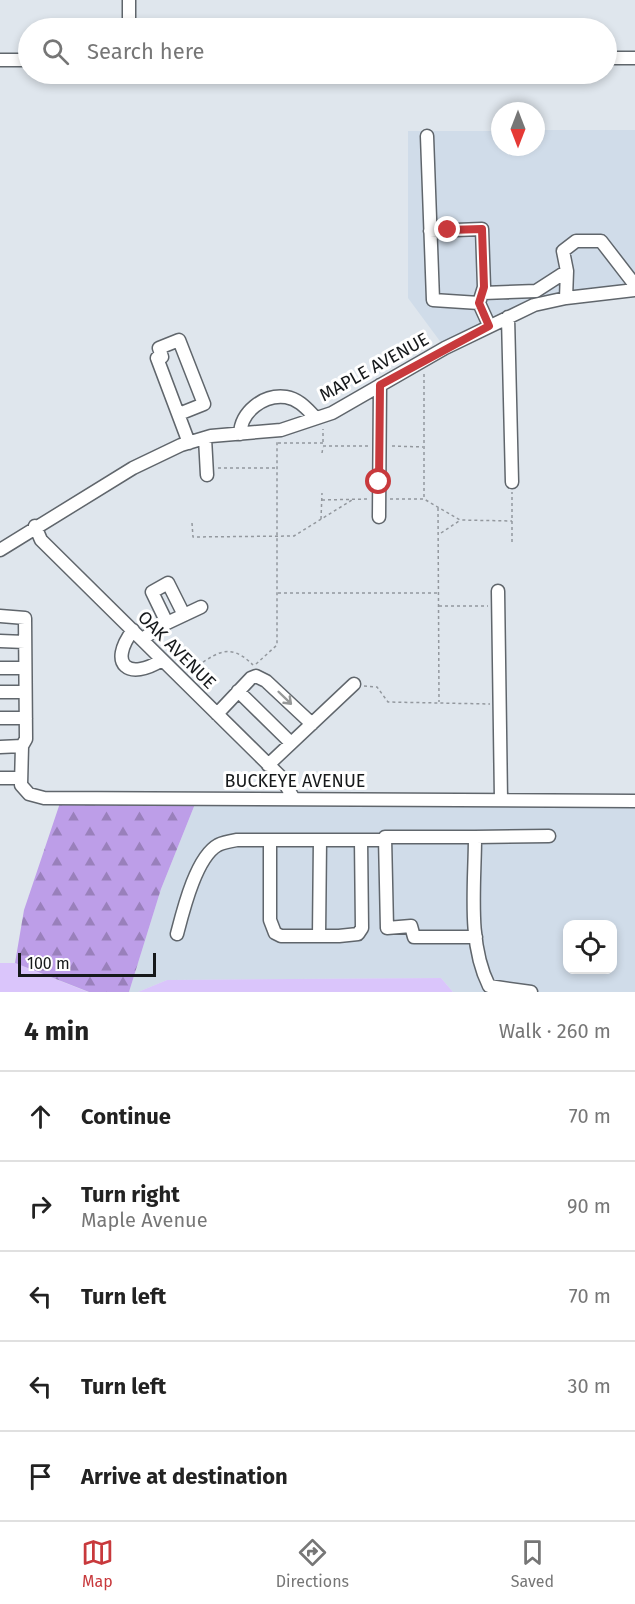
<!DOCTYPE html>
<html lang="en">
<head>
<meta charset="utf-8">
<style>
	:root { --surface:#fff; --page:#f6f6f6; --text:#222; --muted:#767676; --line:#e0e0e0; --accent:#c8393c }
	body { margin:0; font-family:"Fira Sans",sans-serif; background:var(--page); color:var(--text) }
	.controls { position:absolute; right:18px; bottom:18px; display:grid; overflow:hidden; border-radius:12px; box-shadow:0 3px 9px #0003 }
	.controls button { width:54px; height:54px; display:grid; place-items:center; padding:0; border:0; border-bottom:2px solid var(--line); background:var(--surface); color:var(--text); font:30px sans-serif }
	.compass { position:absolute; left:491px; top:102px; width:54px; height:54px; border-radius:50%; background:var(--surface); box-shadow:0 3px 9px #0003; rotate:180deg }
	.scale { position:absolute; left:18px; bottom:15px; width:138px; box-sizing:border-box; padding-left:6px; border:3px solid #16191b; border-top:0; font-size:16px; line-height:21px; white-space:nowrap; color:#16191b; -webkit-text-stroke:4px #fff; paint-order:stroke }
	.stop { position:absolute; width:18px; height:18px; margin:-14px; border:4px solid #c8393c; border-radius:50%; background:#fff }
	.stop.end { background:#c8393c; border-color:#fff; box-shadow:0 2px 6px #0008 }
	.list { margin:0; padding:0; list-style:none }
	h2 { display:flex; justify-content:space-between; align-items:center; height:78px; margin:0; padding:0 24px; font-size:26px }
	h2 small { font-size:20px; font-weight:400; color:var(--muted) }
	.list li { display:grid; grid-template-columns:39px 1fr auto; gap:18px; align-items:center; box-sizing:border-box; height:90px; padding:0 24px; border-top:2px solid var(--line) }
	.list b { display:block; font-size:22px; white-space:nowrap }
	.list p { margin:0; font-size:20px; white-space:nowrap; color:var(--muted) }
	.list em { font-size:20px; font-style:normal; color:var(--muted) }
	.icon { flex:none; width:33px; height:33px; fill:none; stroke:currentColor; stroke-width:2; stroke-linecap:round; stroke-linejoin:round }
	.map { position:relative; flex:none; width:635px; height:992px; overflow:hidden }
	.search { position:absolute; background:var(--surface); box-shadow:0 3px 9px #0003; left:18px; right:18px; top:18px; height:66px; display:flex; align-items:center; gap:15px; box-sizing:border-box; padding:0 21px; border-radius:33px; color:var(--muted); font-size:22px }
	.sheet { height:528px; background:var(--surface) }
	nav { display:flex; justify-content:space-around; align-items:center; box-sizing:border-box; height:84px; border-top:2px solid var(--line); background:var(--surface); font-size:16px; color:var(--muted) }
	nav a { display:grid; justify-items:center; gap:3px }
	nav .on { color:var(--accent) }
	.map>svg:first-child { display:block }
	.built { fill:#d0dce9; fill-rule:evenodd }
	.green { fill:#dac5fb }
	.forest { fill:url(#forest-firs) }
	.lines { fill:none; stroke-linecap:round; stroke-linejoin:round }
	.minor-casing { stroke:#60666c; stroke-width:15 }
	.path { stroke:#93989e; stroke-width:1.5; stroke-dasharray:3 3; stroke-linecap:butt }
	.minor { stroke:#fff; stroke-width:12 }
	.oneway { stroke:#969898 }
	.route { stroke:#c8393c; stroke-width:8 }
	.labels { text-anchor:middle; stroke-width:6; stroke-linejoin:round; paint-order:stroke }
	.street-label { font-size:18px; fill:#16191b; stroke:#fff }
</style>
</head>
<body>
<div class="map">
<svg width="635" height="992" viewBox="0 0 635 992">
	<defs>
		<pattern id="forest-firs" width="22" height="20" patternUnits="userSpaceOnUse" patternTransform="scale(1.5)"><rect width="22" height="20" fill="#bd9ee8"/><path d="M5 1l3.5 6h-7zM16 11l3.5 6h-7z" fill="#9980bb"/></pattern>
	</defs>
	<rect width="100%" height="100%" fill="#dfe6ed"/>
	<path class="built" d="M536,130H635V290L566,298L445,348L408,298V131H500V147H536Z
		M195,804H635V992H453L441,978L167,980L138,992H129L161,889ZM568,924H612V969H568Z"/>
	<path class="green" d="M0,963H15L88,992H0Z
		M441,978L453,992H138L167,980Z"/>
	<path class="forest" d="M60,803L195,804L161,889L129,992H89L15,963L24,910Z"/>
	<g class="lines">
		<g class="minor-casing">
			<path id="minor" d="M129,0V28
				M606,58H635
				M0,60H28
				M427,136L433,300L479,303L489,325
				M430,231L482,229L484,287L479,303
				M483,293L536,291L567,271
				M566,298L567,271L563,251L576,241H601L635,285
				M508,317L512,482
				M179,414L204,404L179,340L159,348L162,357L157,358L189,443
				M240,434C241,412 263,394 286,397C299,399 307,409 316,418
				M205,438L207,475
				M379,517L380,385
				M35,526L41,540L281,777L294,799
				M0,550L133,468L181,445L211,436L281,430L332,413L445,348L534,305L566,298L635,290
				M498,591L501,800
				M0,616L25,618L26,739L22,746
				M167,623L152,592L168,583L184,615
				M133,630C107,665 129,681 162,660
				M142,639L167,623L201,607
				M0,641L25,642
				M0,668H25
				M238,691L291,743
				M0,692H25
				M217,714L251,678L256,676L266,681L312,724
				M0,718H26
				M0,747L22,746L21,785L29,794L44,798L635,801
				M268,765L354,684
				M0,778H21
				M475,837L549,836
				M270,840V920L275,933L281,936H339L358,934L362,928L361,840
				M177,934C183,911 196,857 218,845C224,842 231,841 237,840H385
				M319,936L320,840
				M476,937H414L411,926L387,928L385,837H475C475,885 467,942 489,986L531,992"/>
		</g>
		<path class="path" d="M424,374V498
			M323,442V429
			M278,443H323
			M323,446H369
			M392,446L423,447
			M322,453L323,447
			M218,468H276
			M390,499H424L460,520L512,521
			M322,500L367,499
			M438,508L439,702
			M321,519L322,493
			M192,523L193,537L294,536L352,500
			M441,533L459,521
			M512,542V492
			M278,593H438
			M439,606H488
			M256,664L277,645V441
			M188,672C214,656 227,639 253,665
			M364,686L377,687L388,702L490,704"/>
		<use href="#minor" class="minor"/>
	</g>
	<defs><path id="oneway-shaft" d="M-6 0H5M1.5-3L5.5 0L1.5 3" fill="none" stroke-width="1.6" stroke-linecap="round" stroke-linejoin="round" transform="scale(1.5)"/></defs>
	<use class="oneway" href="#oneway-shaft" transform="translate(285 698) rotate(44)"/>
	<g class="lines">
		<path class="route" d="M379,482L380,385L489,326L479,303L484,287L482,229L448,230"/>
	</g>
	<g class="labels">
		<g class="street-label">
			<text transform="translate(374 367) rotate(-29)" y="6">MAPLE AVENUE</text>
			<text transform="translate(177 650) rotate(45)" y="6">OAK AVENUE</text>
			<text x="295" y="787">BUCKEYE AVENUE</text>
		</g>
	</g>
</svg>
<div class="controls">
<button><svg class="icon" aria-label="locate" viewBox="0 0 24 24"><circle cx="12" cy="12" r="6"/><path d="M12 2v4M12 18v4M2 12h4M18 12h4"/></svg></button>
</div>
<svg class="compass" viewBox="-18 -18 36 36"><path d="M0-13l5 13h-10z" fill="#e53935"/><path d="M0 13l5-13h-10z" fill="#767676"/></svg>
<div class="scale">100 m</div>
<div class="stop" style="left:379px;top:482px"></div>
<div class="stop end" style="left:448px;top:230px"></div>
<div class="search"><svg class="icon" aria-label="search" viewBox="0 0 24 24"><circle cx="10" cy="10" r="6"/><path d="M15 15l6 6"/></svg>Search here</div>
</div>
<section class="sheet">
<h2>4 min<small>Walk · 260 m</small></h2>
<ul class="list">
<li><svg class="icon" aria-label="ahead" viewBox="0 0 24 24"><path d="M12 20V5M6 11l6-6 6 6"/></svg><div><b>Continue</b></div><em>70 m</em></li>
<li><svg class="icon" aria-label="right" viewBox="0 0 24 24"><path d="M7 20v-9h11M14 6l5 5-5 5"/></svg><div><b>Turn right</b><p>Maple Avenue</p></div><em>90 m</em></li>
<li><svg class="icon" aria-label="left" viewBox="0 0 24 24"><path d="M17 20v-9H6M10 6l-5 5 5 5"/></svg><div><b>Turn left</b></div><em>70 m</em></li>
<li><svg class="icon" aria-label="left" viewBox="0 0 24 24"><path d="M17 20v-9H6M10 6l-5 5 5 5"/></svg><div><b>Turn left</b></div><em>30 m</em></li>
<li><svg class="icon" aria-label="arrive" viewBox="0 0 24 24"><path d="M6 21V4h12l-3 4 3 4H6"/></svg><div><b>Arrive at destination</b></div></li>
</ul>
</section>
<nav>
<a class="on"><svg class="icon" aria-label="map" viewBox="0 0 24 24"><path d="M3 6l6-2 6 2 6-2v14l-6 2-6-2-6 2zM9 4v14M15 6v14"/></svg>Map</a>
<a><svg class="icon" aria-label="directions" viewBox="0 0 24 24"><path d="M12 3l9 9-9 9-9-9zM9 14v-3h6M13 9l2 2-2 2"/></svg>Directions</a>
<a><svg class="icon" aria-label="saved" viewBox="0 0 24 24"><path d="M7 4h10v16l-5-4-5 4z"/></svg>Saved</a>
</nav>
</body>
</html>
